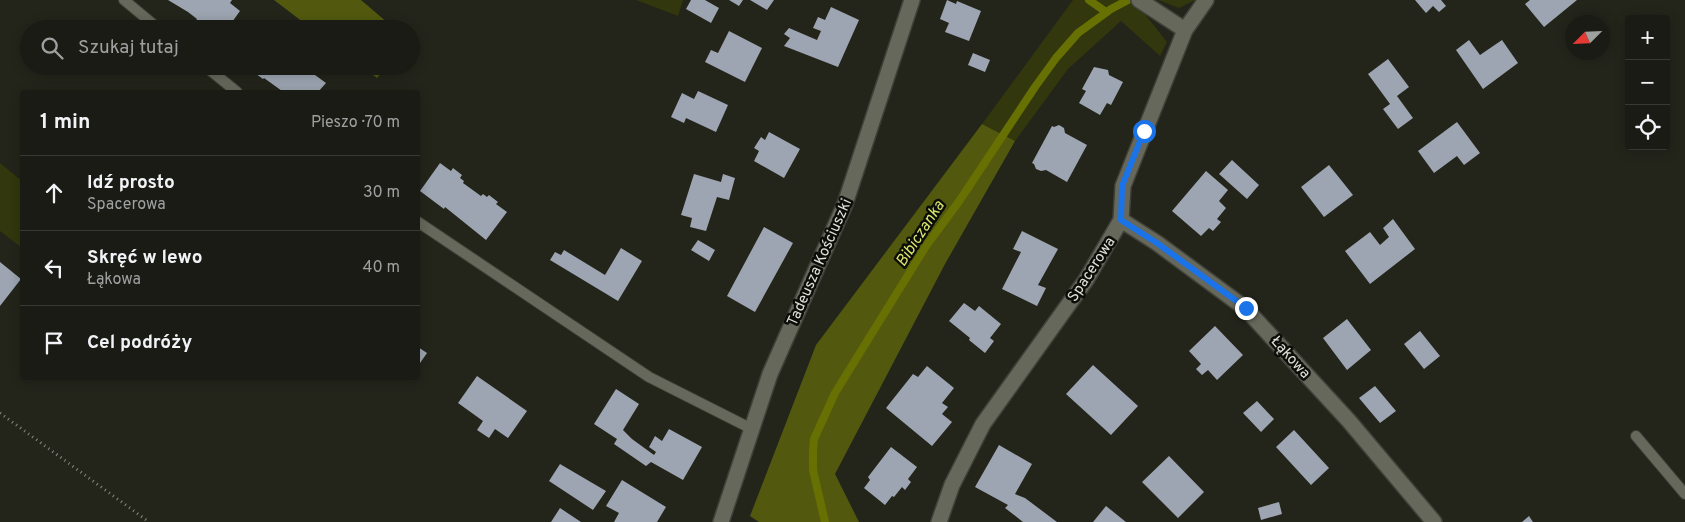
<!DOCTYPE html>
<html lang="pl">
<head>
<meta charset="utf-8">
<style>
	:root { --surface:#1a1b14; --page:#23241d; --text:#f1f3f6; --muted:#9fa1a0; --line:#383934 }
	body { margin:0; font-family:Overpass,sans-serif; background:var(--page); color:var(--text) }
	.controls { position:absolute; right:15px; top:15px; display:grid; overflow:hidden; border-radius:5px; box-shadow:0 2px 12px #0003 }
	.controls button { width:45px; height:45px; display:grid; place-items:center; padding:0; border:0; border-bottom:1px solid var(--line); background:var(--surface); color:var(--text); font:25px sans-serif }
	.compass { position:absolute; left:1565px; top:15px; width:45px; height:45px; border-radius:50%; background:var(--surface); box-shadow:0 2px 12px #0003; rotate:246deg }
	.stop { position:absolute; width:15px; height:15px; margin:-11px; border:4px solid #1a73e8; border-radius:50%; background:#fff }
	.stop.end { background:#1a73e8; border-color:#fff; box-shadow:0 1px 5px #0008 }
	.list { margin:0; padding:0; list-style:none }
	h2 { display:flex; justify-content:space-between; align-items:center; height:65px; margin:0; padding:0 20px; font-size:21px }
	h2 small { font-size:16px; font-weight:400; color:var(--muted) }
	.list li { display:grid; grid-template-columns:32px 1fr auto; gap:15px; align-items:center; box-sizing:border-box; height:75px; padding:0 20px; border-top:1px solid var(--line) }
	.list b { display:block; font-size:19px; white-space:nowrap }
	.list p { margin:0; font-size:16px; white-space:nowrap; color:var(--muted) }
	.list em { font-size:16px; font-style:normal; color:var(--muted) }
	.icon { flex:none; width:28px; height:28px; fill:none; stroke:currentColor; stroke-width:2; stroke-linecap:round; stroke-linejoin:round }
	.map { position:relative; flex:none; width:1685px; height:522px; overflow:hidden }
	.search { position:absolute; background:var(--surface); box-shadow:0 2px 12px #0003; left:20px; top:20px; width:400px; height:55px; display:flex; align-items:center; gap:12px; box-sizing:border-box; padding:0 18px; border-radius:28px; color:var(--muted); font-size:19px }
	.panel { position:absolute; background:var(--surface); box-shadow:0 2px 12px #0003; left:20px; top:90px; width:400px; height:290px; border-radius:5px }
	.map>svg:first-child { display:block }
	.green { fill:#32370d }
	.forest { fill:#52590e }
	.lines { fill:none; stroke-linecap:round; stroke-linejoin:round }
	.stream { stroke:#677002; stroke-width:8 }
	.building { fill:#9ca5b1 }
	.service-casing { stroke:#3f4038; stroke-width:12 }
	.minor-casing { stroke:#3f4038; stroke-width:18 }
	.tertiary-casing { stroke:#3f4038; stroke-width:18 }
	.path { stroke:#898a82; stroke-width:3; stroke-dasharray:1 4; stroke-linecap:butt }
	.service { stroke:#66685b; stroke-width:10 }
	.minor { stroke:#66685b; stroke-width:15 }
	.tertiary { stroke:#66685b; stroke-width:15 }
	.route { stroke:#1a73e8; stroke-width:6 }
	.labels { text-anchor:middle; stroke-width:5; stroke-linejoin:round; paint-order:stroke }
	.street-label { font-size:15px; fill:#dfe0d9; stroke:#0c0d08 }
	.water-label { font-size:16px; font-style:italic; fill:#d9e76e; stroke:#0c0d08 }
</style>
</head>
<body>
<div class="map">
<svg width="1685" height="522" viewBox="0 0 1685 522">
	<rect width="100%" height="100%" fill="#23241a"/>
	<path class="green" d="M636,0H683L678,16Z
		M1073,0H1125L1141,9L1167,42L1160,56L1121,21L1068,69L1015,141L982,124Z
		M1158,0H1195L1179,8Z
		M0,163L22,181V248L0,231Z"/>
	<path class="forest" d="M274,0H361L395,29H312Z
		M362,66H387L377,78Z
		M982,124L1015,141L945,264L835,474L859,522H759L750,516L816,345Z"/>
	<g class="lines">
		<path class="stream" d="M1089,0L1106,12
			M825,522L813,470V451L814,439L835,393L926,246L960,200L1035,87L1056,58L1078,33L1111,9L1128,0"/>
	</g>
	<path class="building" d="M168,0H232L230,3L240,11L227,29H207L196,21L197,19L188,12Z
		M691,0H705L719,8L711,23L686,9Z
		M729,0H743L739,6Z
		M750,0H774L767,10Z
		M947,0L956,4L957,1L981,11L969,41L945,32L949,23L940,19Z
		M1415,0H1441L1446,6L1439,12L1433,6L1426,13Z
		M1530,0H1577L1544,27L1525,4Z
		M831,7L859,20L838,67L784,46L790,38L784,34L789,28L817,40L821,31L813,28L818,17L825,20Z
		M729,31L762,48L745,82L705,62L711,50L718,53Z
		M1469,40L1480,55L1502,40L1518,63L1483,89L1456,50Z
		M973,53L990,60L985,72L968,65Z
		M1388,59L1409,87L1397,96L1413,118L1398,129L1383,109L1390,104L1368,74Z
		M245,66H303L306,68L308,66L317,72L315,75L326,83L318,92H281L282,91L264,78L263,79Z
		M1094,67L1108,70L1109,75L1123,82L1111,105L1107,103L1100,115L1079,103L1086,91L1082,89Z
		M698,91L728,105L716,132L686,118L684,123L671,117L682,93L694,99Z
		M1457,122L1480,153L1464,165L1457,156L1434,173L1418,151Z
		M1059,125L1064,128L1065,133L1087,145L1067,182L1046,170L1041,171L1036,169L1034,164L1032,163L1052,126L1054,127Z
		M769,132L800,149L784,178L754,161L759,151L754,148L761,137L765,140Z
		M1232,160L1259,185L1247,199L1219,174Z
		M440,163L451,171L453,168L462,175L460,178L464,181L463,183L481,196L483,194L487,197L489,195L498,202L496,204L507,212L486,240L445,207L444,209L420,191Z
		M1329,165L1353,195L1324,217L1301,187Z
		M1206,171L1228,190L1219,201L1226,208L1217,219L1221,222L1213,231L1209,228L1201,236L1172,211Z
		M694,174L721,182L723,174L735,178L729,200L717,197L706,231L690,227L692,218L681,215Z
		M1393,219L1415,249L1370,284L1345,251L1370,232L1380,245L1389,237L1383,228Z
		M764,227L793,243L755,312L727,296Z
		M1022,231L1058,249L1038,285L1046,288L1037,306L1002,289L1021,252L1013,249Z
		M698,240L715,250L709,261L691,250Z
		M621,248L642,261L618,301L550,260L555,252L561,255L564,250L605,275Z
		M0,262L21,279L0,306Z
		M964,303L975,311L979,306L1001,324L990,338L994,341L985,353L969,340L970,338L949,321Z
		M1347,319L1371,350L1347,370L1323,338Z
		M1215,326L1243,355L1217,380L1208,370L1202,375L1196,369L1201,364L1189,351Z
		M1420,331L1440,356L1424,369L1404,344Z
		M418,347L427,353L418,366Z
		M1093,365L1138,406L1111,435L1066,394Z
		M927,366L954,388L942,403L948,407L942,414L952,422L932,446L886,408L913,374L918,377Z
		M477,376L527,411L508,438L495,429L489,438L477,430L483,421L458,403Z
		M1375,386L1396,411L1380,423L1359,398Z
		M616,389L639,404L623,430L632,439L654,455L656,452L649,447L655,436L662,441L669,429L702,447L683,480L651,462L646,466L614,444L617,439L594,424Z
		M1257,401L1274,419L1261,432L1243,413Z
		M1294,430L1329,468L1311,485L1276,447Z
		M999,445L1032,464L1015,494L1025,498L1057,522H1023L1005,508L1008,505L975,487Z
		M891,447L917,467L908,479L911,482L905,490L902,487L894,497L892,496L885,505L864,488L870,480L868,477Z
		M1169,456L1204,492L1178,518L1142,482Z
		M560,464L606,491L593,510L549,481Z
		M622,480L666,507L657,522H614L619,513L606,506Z
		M1279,502L1282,514L1261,520L1258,508Z
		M1106,506L1126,522H1093Z
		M560,508L581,522H551Z
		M1529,516L1533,522H1522Z"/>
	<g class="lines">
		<g class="service-casing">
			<path id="service" d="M124,0L159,29
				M205,66L237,92
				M418,222L649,377L752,429
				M1636,436L1685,494"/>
		</g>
		<g class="minor-casing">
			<path id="minor" d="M1139,0L1185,30
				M1121,220L1157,243L1245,308L1349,421L1434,522
				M939,522L952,485L983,424L1086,280L1121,220L1123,186L1185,30L1206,0"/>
		</g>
		<g class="tertiary-casing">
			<path id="tertiary" d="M721,522L770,374L845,204L912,0"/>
		</g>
		<path class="path" d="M0,413L149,522"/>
		<use href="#service" class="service"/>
		<use href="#minor" class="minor"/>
		<use href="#tertiary" class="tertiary"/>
	</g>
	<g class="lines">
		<path class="route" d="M1144,131L1122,186L1121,220L1157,243L1246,308"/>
	</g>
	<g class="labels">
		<g class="street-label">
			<text transform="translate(819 262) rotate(-66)" y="5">Tadeusza Kościuszki</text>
			<text transform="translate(1091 269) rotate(-57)" y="5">Spacerowa</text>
			<text transform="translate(1291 357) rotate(48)" y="5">Łąkowa</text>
		</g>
		<g class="water-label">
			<text transform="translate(919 233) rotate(-57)" y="6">Bibiczanka</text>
		</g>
	</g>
</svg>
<div class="controls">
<button>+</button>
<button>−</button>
<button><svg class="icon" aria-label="locate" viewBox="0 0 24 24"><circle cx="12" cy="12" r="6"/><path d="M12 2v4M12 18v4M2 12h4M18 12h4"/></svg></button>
</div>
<svg class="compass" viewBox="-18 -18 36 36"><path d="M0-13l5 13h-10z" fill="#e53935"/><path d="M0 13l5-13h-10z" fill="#9fa1a0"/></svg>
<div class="stop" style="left:1144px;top:131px"></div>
<div class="stop end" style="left:1246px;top:308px"></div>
<div class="search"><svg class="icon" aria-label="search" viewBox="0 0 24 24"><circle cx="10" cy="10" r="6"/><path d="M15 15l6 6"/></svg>Szukaj tutaj</div>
<section class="panel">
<h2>1 min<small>Pieszo · 70 m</small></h2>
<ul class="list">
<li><svg class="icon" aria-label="ahead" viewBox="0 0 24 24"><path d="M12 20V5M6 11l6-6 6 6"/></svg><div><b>Idź prosto</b><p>Spacerowa</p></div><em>30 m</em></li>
<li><svg class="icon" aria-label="left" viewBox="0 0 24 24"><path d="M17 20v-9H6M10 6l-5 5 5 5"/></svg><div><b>Skręć w lewo</b><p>Łąkowa</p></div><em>40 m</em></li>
<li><svg class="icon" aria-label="arrive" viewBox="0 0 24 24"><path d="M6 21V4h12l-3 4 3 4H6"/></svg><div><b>Cel podróży</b></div></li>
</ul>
</section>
</div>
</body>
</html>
